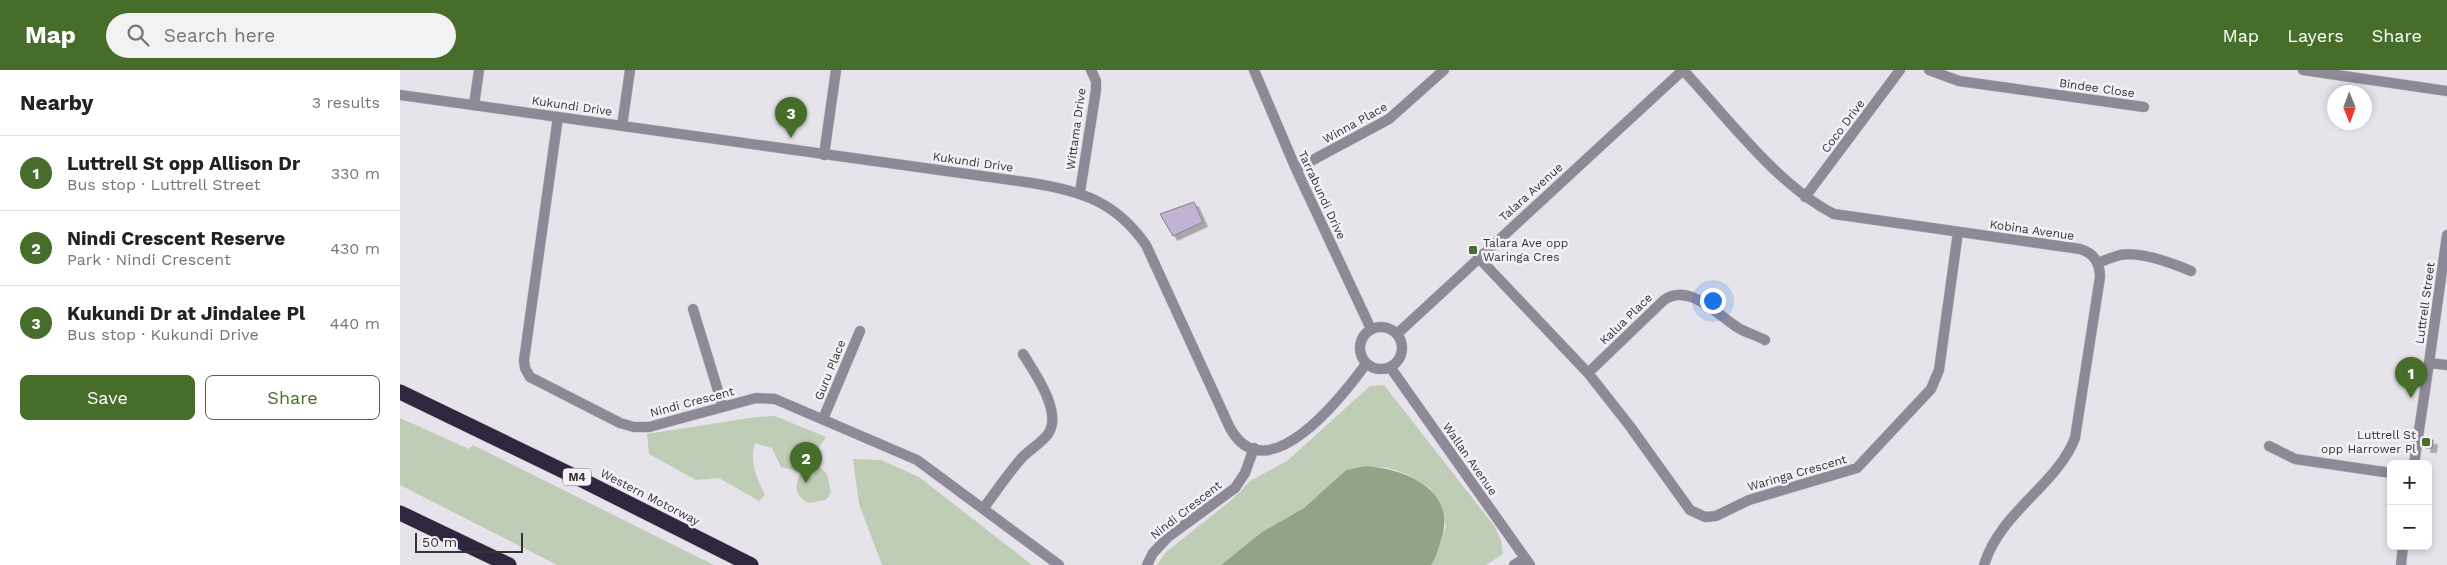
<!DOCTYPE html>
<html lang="en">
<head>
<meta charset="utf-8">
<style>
	:root { --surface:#fff; --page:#f2f2f2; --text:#222; --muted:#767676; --line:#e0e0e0; --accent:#466d29 }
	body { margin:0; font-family:"Work Sans",sans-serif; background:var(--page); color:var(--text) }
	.controls { position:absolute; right:15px; bottom:15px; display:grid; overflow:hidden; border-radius:8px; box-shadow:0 2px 8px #0003 }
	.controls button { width:45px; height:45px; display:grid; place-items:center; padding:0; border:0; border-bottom:1px solid var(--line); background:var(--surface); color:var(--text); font:25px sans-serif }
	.compass { position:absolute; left:1927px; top:15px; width:45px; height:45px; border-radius:50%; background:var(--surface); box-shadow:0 2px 8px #0003; rotate:179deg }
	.scale { position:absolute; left:15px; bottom:12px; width:108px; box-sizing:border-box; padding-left:5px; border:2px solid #343335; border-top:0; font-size:14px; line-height:18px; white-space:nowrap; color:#343335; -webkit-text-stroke:4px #f3f1f7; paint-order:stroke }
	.you { position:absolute; left:1312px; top:230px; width:18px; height:18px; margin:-12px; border:4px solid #fff; border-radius:50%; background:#1a73e8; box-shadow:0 0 0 8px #1a73e833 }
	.badge { display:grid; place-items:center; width:32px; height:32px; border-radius:50%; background:var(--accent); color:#fff; font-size:16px; font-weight:700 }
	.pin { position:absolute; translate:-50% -41px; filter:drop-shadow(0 1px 2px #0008) }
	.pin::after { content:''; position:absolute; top:26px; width:18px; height:15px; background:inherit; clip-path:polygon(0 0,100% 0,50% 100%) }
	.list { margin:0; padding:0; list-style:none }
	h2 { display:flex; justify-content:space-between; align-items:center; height:65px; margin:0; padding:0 20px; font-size:21px }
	h2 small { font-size:16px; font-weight:400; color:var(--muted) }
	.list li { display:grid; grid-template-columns:32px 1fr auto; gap:15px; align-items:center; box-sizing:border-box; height:75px; padding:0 20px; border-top:1px solid var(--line) }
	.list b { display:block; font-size:19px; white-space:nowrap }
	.list p { margin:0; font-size:16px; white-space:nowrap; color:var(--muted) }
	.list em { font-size:16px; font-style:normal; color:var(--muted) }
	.actions { display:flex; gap:10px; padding:15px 20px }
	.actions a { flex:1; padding:11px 0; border:1px solid var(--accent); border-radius:8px; text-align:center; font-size:18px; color:var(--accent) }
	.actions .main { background:var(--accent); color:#fff }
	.icon { flex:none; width:28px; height:28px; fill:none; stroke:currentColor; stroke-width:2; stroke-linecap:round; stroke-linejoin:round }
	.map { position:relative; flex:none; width:2047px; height:495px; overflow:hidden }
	header { display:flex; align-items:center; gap:30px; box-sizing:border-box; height:70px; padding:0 25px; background:var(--accent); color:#fff }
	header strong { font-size:24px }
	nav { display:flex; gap:28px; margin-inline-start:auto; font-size:18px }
	.search { width:350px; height:45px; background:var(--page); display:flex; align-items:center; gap:12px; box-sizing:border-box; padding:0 18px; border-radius:28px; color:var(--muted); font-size:19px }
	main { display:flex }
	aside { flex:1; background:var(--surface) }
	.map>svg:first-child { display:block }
	.green { fill:#bfcdb7 }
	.water { fill:#91a486 }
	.building { fill:#c0b3d4; stroke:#827f85; filter:url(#shadow) }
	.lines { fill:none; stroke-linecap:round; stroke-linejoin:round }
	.minor-casing { stroke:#c2c0c6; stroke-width:11 }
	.tertiary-casing { stroke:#c2c0c6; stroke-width:11 }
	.motorway-casing { stroke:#c2c0c6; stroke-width:16 }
	.minor { stroke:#8e8997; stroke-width:10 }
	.tertiary { stroke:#8e8997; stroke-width:10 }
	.motorway { stroke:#312640; stroke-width:15 }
	.poi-dot { fill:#466d29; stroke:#f3f1f7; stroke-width:2 }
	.labels { text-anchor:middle; stroke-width:5; stroke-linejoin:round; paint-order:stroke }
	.shield { fill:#f3f1f7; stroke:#6d6c6f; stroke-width:1 }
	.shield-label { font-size:11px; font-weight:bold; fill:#343335 }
	.street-label { font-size:12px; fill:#343335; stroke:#f3f1f7 }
	.poi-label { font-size:12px; fill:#343335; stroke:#f3f1f7; text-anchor:start }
</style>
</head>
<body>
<header>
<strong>Map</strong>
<div class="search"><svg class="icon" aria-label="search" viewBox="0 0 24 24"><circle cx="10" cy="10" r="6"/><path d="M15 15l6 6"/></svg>Search here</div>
<nav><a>Map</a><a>Layers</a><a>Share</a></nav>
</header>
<main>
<aside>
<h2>Nearby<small>3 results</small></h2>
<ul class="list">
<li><span class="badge">1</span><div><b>Luttrell St opp Allison Dr</b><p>Bus stop · Luttrell Street</p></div><em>330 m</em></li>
<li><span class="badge">2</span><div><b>Nindi Crescent Reserve</b><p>Park · Nindi Crescent</p></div><em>430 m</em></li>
<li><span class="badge">3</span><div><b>Kukundi Dr at Jindalee Pl</b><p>Bus stop · Kukundi Drive</p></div><em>440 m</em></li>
</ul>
<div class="actions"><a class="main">Save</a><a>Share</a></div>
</aside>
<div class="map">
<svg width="2047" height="495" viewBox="0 0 2047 495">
	<defs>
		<filter id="shadow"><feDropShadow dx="4.5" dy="4.5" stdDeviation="0" flood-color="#0004"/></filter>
	</defs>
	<rect width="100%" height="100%" fill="#e6e3ea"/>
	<path class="green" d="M984,315L1095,457L1101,471L1103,484L1086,495H1031L1046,457L1041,436L1030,418L1009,405L989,398L966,396L946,400L904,438L862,462L821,495H757L766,482L834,428L850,411L887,391L970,316Z
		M375,346L426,367L409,392L397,401L381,397L372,378L355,373C349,391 357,409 365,425L359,431L319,408L296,410L249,384L247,364L356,347Z
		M0,348L69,379L73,375L314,495H157L0,415Z
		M453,389L481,390L519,407L632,495H482L459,434Z
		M415,393L427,404L431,422L426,430L408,433C388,422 397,400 415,393Z"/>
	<path class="water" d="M966,396C1006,399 1058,420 1041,470C1038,479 1036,488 1031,495H821L862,462L904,438L946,400Z"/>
	<path class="building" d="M794,132L803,152L773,166L760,144Z
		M2027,370H2033L2032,378H2026Z"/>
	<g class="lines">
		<g class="minor-casing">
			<path id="minor" d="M854,0L896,99L971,259
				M1283,0C1326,46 1378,116 1434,144L1680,179C1694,183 1700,193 1700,207L1675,368C1657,415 1600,442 1584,495
				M1529,0L1559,11L1744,37
				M1903,0L2047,21
				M74,35L79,0
				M158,47L124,290L125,298L130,307L220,353L234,357H249L356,328L375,329L517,390L659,495
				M424,85L436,0
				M896,99L989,49L1044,0
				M680,122L696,20V11L691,0
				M1405,127L1500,0
				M1078,187L1188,303L1229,355L1290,440L1305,447L1316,446L1349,430L1457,398L1531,319L1539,300L1558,162
				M1698,193C1705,190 1713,187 1720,185C1741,181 1772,193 1791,201
				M293,239L323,337
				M2029,293L2047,165
				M990,297L1130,495
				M1188,303L1264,230C1290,212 1318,246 1340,259C1348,263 1357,266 1365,270
				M423,349L460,261
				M1869,376L1895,389L1991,403
				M583,439C595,423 607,405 620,390C628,380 641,374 648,364C663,343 635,303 623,284
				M747,495L753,483L768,467L835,418L845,403L854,378
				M1114,495L1125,488"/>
		</g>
		<g class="tertiary-casing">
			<path id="tertiary" d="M0,25L632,113C682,121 716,132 746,175L830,358C867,425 944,324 966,294
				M222,56L230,0
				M960 278a21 21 0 1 1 42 0a21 21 0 1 1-42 0Z
				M997,264L1283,0
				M2014,394L2029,293L2047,295
				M2001,495L2003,476"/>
		</g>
		<g class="motorway-casing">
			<path id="motorway" d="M0,322L182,410L351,495
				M0,443L109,495"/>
		</g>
		<use href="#minor" class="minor"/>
		<use href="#tertiary" class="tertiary"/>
		<use href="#motorway" class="motorway"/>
	</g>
	<g class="poi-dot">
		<rect x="1068" y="175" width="10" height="10" rx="2.5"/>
		<rect x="2021" y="367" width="10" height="10" rx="2.5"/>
	</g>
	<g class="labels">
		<rect class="shield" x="163" y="398.5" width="28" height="17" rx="4"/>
		<g class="shield-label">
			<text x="177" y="411">M4</text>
		</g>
		<g class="street-label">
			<text transform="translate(1697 18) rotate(8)" y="4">Bindee Close</text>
			<text transform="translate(172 36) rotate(8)" y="4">Kukundi Drive</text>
			<text transform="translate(955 53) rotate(-29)" y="4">Winna Place</text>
			<text transform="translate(1443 56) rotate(-53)" y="4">Coco Drive</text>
			<text transform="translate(676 59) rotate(-82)" y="4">Wittama Drive</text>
			<text transform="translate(573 92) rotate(8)" y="4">Kukundi Drive</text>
			<text transform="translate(1131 122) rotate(-42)" y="4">Talara Avenue</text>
			<text transform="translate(922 125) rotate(65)" y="4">Tarrabundi Drive</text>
			<text transform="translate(1632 160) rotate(8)" y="4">Kobina Avenue</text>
			<text transform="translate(2025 233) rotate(-82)" y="4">Luttrell Street</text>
			<text transform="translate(1226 249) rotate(-44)" y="4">Kalua Place</text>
			<text transform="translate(430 300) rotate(-68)" y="4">Guru Place</text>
			<text transform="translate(292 332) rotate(-15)" y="4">Nindi Crescent</text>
			<text transform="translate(1070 389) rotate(55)" y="4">Wallan Avenue</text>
			<text transform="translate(1397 403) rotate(-16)" y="4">Waringa Crescent</text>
			<text transform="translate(250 427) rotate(27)" y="4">Western Motorway</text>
			<text transform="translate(786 440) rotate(-38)" y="4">Nindi Crescent</text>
		</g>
		<g class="poi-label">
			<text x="1083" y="177">Talara Ave opp<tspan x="1083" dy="14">Waringa Cres</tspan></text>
			<text x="2016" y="369" text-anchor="end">Luttrell St<tspan x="2016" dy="14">opp Harrower Pl</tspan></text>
		</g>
	</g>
</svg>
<div class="controls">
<button>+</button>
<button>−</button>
</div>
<svg class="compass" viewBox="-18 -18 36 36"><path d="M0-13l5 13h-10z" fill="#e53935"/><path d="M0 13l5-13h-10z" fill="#767676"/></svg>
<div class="scale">50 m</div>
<div class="you"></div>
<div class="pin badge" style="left:2011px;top:328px">1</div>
<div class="pin badge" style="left:406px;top:413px">2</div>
<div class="pin badge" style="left:391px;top:68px">3</div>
</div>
</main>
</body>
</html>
